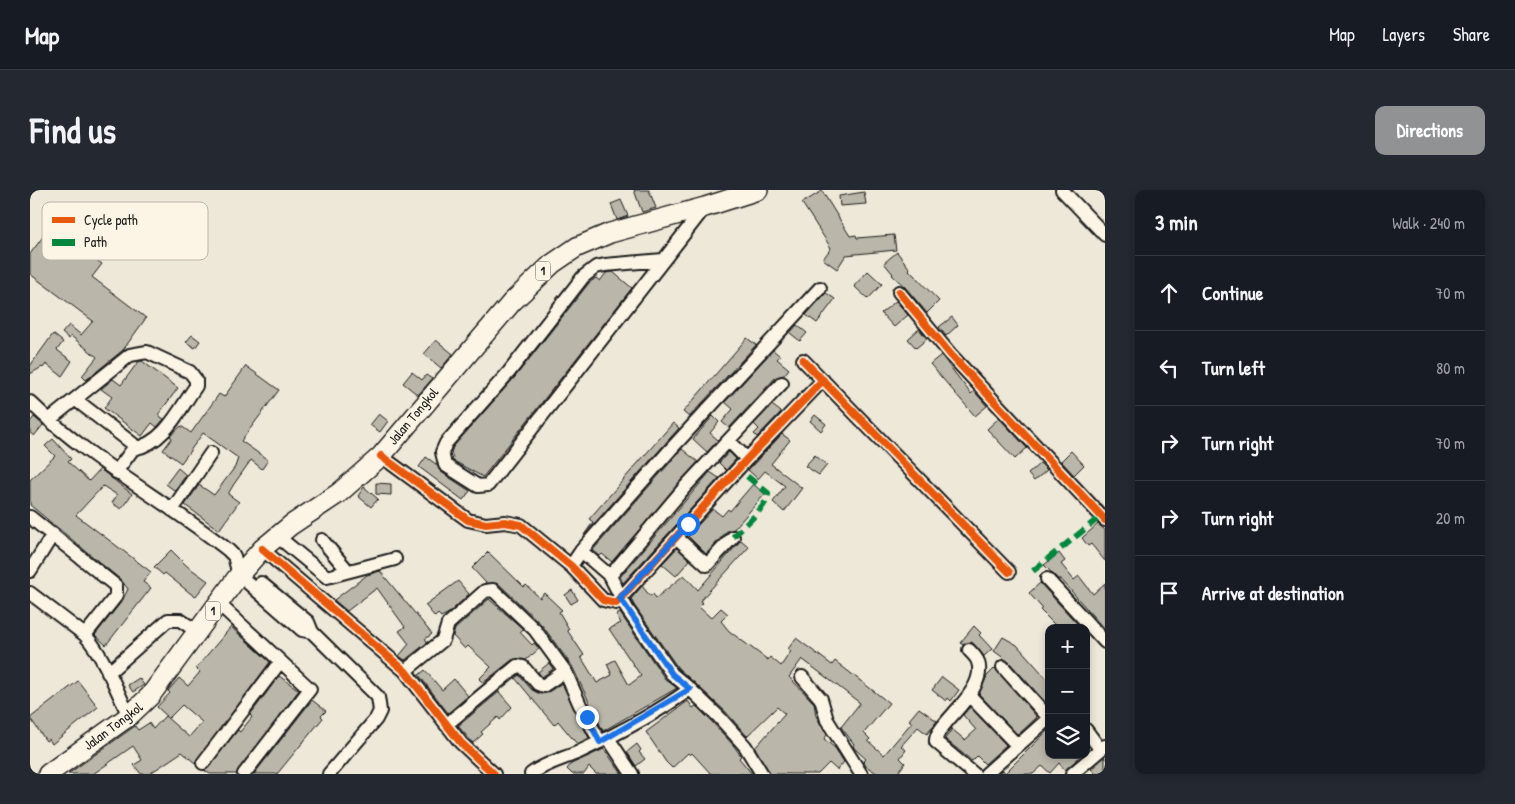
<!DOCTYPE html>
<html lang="en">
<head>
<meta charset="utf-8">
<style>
	:root { --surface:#171b24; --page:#242831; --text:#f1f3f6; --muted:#9ea1a6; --line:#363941; --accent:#919294 }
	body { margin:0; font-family:"Patrick Hand",sans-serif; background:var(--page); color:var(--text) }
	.controls { position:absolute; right:15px; bottom:15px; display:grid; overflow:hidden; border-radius:10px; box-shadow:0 2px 8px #0003 }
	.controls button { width:45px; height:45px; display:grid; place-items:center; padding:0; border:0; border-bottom:1px solid var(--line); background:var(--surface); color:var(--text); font:25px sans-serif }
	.stop { position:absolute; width:15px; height:15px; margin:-11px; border:4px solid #1a73e8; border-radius:50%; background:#fff }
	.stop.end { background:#1a73e8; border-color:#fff; box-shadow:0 1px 5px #0008 }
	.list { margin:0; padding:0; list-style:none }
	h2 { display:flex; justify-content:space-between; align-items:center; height:65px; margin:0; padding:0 20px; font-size:21px }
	h2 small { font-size:16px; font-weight:400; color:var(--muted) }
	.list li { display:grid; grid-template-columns:32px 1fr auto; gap:15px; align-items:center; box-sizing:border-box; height:75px; padding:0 20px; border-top:1px solid var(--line) }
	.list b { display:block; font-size:19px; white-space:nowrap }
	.list em { font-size:16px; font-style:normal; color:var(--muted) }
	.icon { flex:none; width:28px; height:28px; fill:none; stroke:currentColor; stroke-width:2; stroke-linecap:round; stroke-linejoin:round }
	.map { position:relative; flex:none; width:1075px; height:584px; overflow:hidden; border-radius:10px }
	header { display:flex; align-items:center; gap:30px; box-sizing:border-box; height:70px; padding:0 25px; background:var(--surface); border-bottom:1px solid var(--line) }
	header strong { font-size:24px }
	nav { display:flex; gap:28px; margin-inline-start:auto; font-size:18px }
	.intro { display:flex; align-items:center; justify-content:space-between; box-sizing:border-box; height:120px; padding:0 30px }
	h1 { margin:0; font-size:35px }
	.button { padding:12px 22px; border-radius:10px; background:var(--accent); color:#fff; font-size:18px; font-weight:700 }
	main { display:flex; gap:30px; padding:0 30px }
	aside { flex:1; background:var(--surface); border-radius:10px; box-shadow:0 2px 8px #0003 }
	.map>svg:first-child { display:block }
	.building { fill:#bab6aa; stroke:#1c1c1c }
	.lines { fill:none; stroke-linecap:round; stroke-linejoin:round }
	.minor-casing { stroke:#1c1c1c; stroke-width:16 }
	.highway-casing { stroke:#1c1c1c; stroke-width:22 }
	.minor { stroke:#fcf5e5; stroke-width:12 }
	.highway { stroke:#fcf5e5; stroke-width:19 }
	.quiet { stroke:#00873e; stroke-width:6; stroke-dasharray:12 6; stroke-linecap:butt }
	.cycleway-casing { stroke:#fcf5e5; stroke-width:11 }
	.cycleway { stroke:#e8590c; stroke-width:8 }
	.route { stroke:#1a73e8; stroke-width:6 }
	.labels { text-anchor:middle; stroke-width:4.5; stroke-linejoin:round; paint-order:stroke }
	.shield { fill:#fcf5e5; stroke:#5f5d58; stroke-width:1 }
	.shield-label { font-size:12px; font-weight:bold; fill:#1c1c1c }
	.street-label { font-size:14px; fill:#1c1c1c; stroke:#fcf5e5 }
	.key { fill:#fcf5e5; stroke:#b9b4a9; stroke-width:1 }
	.key-label { font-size:14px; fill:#1c1c1c }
</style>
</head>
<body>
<header>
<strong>Map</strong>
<nav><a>Map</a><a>Layers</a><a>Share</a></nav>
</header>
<div class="intro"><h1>Find us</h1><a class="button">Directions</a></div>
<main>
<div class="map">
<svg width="1075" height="584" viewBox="0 0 1075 584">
	<rect width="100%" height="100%" fill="#eee8d9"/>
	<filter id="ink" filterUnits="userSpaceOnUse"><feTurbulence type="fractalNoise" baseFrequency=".02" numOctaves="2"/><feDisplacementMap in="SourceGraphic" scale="10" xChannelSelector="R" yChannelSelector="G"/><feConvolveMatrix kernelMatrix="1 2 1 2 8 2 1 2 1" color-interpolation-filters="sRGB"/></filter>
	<g filter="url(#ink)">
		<path class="building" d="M604,0H619L626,18L612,22Z
			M792,1L820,46L826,45L827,48L864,45L866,60L816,65L807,79L793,69L801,58L772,13Z
			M834,2L836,14L810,16L809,6Z
			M591,10L598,26L587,30L581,14Z
			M21,36L72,74L62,87L116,128L93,160L56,190L52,186L67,167L41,146L39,149L32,143L39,135L51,145L63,131L0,84V64Z
			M867,62L880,79L879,80L909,111L897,123L875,97L862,85L863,84L854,73Z
			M838,81L852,94L838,109L824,96Z
			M583,82L602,98L453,287L422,270L423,267L421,263L423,257L485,187L559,93L566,88L570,91L576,83Z
			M796,103L805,109L787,133L776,125Z
			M866,111L878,125L864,137L851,123Z
			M922,127L928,135L916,146L909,137Z
			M767,135L777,143L770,151L760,143Z
			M889,139L897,149L886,158L878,149Z
			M23,144L33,152L27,160L42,171L32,186L16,174L13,178L12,177L0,184V176Z
			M162,145L170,151L165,158L156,152Z
			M717,148L726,155L659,227L653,222Z
			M406,150L423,164L411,178L394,164Z
			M743,160L750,166L747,169L759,179L754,185L746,187L699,238L692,232L703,219L695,212Z
			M911,165L941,204L944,201L957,216L945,226L900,174Z
			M112,171L148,198L128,225L134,229L127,237L122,233L112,246L74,218L82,207L71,199L83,189L91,195L108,172Z
			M216,176L249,200L211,251L238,270L232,279L221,270L204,294L198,304L209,312L189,340L155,315L169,295L184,305L205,277L208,268L173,243L151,273L133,260L142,248L140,246L151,236L161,243L189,204L194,207Z
			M382,182L392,190L396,185L402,189L388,205L373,193Z
			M742,215L751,222L727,247L724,244L729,239L724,234Z
			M349,224L358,231L350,242L340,235Z
			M785,225L796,234L791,241L780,231Z
			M683,226L689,232L680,243L688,250L677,262L663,249Z
			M4,227L13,235L4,246L0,243V232Z
			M969,228L997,258L985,269L957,239Z
			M643,233L649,238L554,345L563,332L559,329Z
			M752,244L760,250L741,274L772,298L754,322L743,312L755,296L735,281L728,289L718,280Z
			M23,249L41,269L38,272L59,291L70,279L102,304L91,319L82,313L87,305L73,296L46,325L121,382L113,392L121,398L76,455L65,445L92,411L98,399L91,390L0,315V290L25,266L15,256Z
			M652,259L668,272L582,372L572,364L570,366L563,360Z
			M1041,261L1054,275L1044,285L1031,271Z
			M699,262L706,269L696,280L689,273Z
			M785,265L797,275L789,285L775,276Z
			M396,267L406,274L411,282L440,301L433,310L389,277Z
			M1010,273L1017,280L1004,291L998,284Z
			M148,278L156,285L145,301L136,294Z
			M680,282L689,288L593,393L590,387Z
			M346,293L361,294V305L346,304Z
			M723,294L735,304L704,339L697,341L676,364L658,346L683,319L692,326L698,319L700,321Z
			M334,297L348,309L341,317L328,306Z
			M1068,334L1075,340V371L1061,354L1058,356L1052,348Z
			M711,350L719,357L670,411L673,413L669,417L681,428L691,418L698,424L691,431L699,441L738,470L740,467L751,476L761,461L758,459L766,448L802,475L805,471L859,513L834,543L840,549L838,551L854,565L882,532L879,530L889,518L907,531L897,544L888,537L871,556L876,560L870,568L875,573L867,584H848L836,576L833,572L836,569L826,560L823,556L824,554L811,537L830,513L772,469L759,487L784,513L786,526L797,545L794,549L805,558L814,572L807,580L799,573L788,584H740L725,558L755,524L747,517L717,546L695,521L648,478L604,415L601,409L612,396L620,406L623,404L626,408L654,385L668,400Z
			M647,358L660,370L646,386L632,374Z
			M141,360L157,376L178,391L165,407L135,383L133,385L124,377Z
			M458,362L494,397L496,395L510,408L514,403L532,420L529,422L539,439L537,440L554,465L551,467L567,493L582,485L577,474L585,470L599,495L611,486L579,439L591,433L586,425L590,423L635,489L647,498L573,541L542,476L512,435L469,394L456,393L442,378Z
			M1029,363L1035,371L1031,374L1044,390L1049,386L1063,404L1075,393V440L1030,388L1029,390L1014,375Z
			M350,381L402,444L395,449L398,452L375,470L369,466L379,454L369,441L375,437L347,398L317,421L304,410L337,385Z
			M428,391L439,404L419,423L411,427L408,424L405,427L395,415Z
			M1010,393L1011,394L1051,438H1028L1010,420L1012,418L999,403Z
			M542,400L548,410L541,414L535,405Z
			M459,409L493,439L490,442L502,455L504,453L509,459L496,470H482L453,493L449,489L461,477L438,456L435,459L423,446L425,439Z
			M944,436L951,443L949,445L962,459L954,466L942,452L933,455L930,453Z
			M201,437L240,472L165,573L152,562L119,584H111L104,575L112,570L103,556L63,584H38L105,536L108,540L119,533L123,539L135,526L159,547L172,532L152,515L139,528L127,517L140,503L138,501L149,488L158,496L170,482L166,478Z
			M973,447L987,455L1019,491V516L979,472L964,461Z
			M519,473L523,479L512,487L508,482Z
			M965,478L1007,527L988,545L949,504L957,486Z
			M395,480L412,500L424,489L438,506L418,523L389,485Z
			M489,485L502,500L510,504L517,503L532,493L559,548L547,554L528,531L524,535L485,488Z
			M249,486L269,500L206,584H180L175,581L208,540L210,542L222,527L220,525Z
			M912,487L929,500L921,511L918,508L916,511L902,500Z
			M109,488L114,495L103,502L98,495Z
			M48,491L68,517L22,554L19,549L16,551L0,528Z
			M469,502L482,517L470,530L468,527L451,542L453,544L443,553L428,536Z
			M282,510L296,521L291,526L293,528L247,584H224Z
			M658,511L663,518L666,516L683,533L704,556L711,566L709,568L722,584H681L662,563L660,565L658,563L642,578L636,572L616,542Z
			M940,517L976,555L955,574L947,566L942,571L915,549L922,539L935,550L946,540L933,525Z
			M1019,539V565H1052L1035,580L1029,573L1020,583L1012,576L1003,584H968L973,580L975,583Z
			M607,554L611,560L609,562L615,569L606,576L597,562Z
			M574,559L592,584H566L559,577L554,584H542L537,579L541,574Z
			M1075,567V584H1066L1061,579Z"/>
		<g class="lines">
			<g class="minor-casing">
				<path id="minor" d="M1032,0L1075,45
					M633,70L575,75L566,77L553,87L479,182L416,253L412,262L415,275L448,296L458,295L675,17
					M869,102L921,165L1075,330
					M773,170L979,382
					M46,210L103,254V259L86,282
					M0,212C59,270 133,309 198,360L204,366L209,385L272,440L282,442
					M19,230L100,165L117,162L160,182L166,190V196C149,220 135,253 103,259
					M699,251L717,269
					M351,266L438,330L456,334L475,332L491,335L541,376L573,410L586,413L717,269L793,190
					M142,320L181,263
					M0,327L86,396V406L55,445
					M247,346L297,387L365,369
					M646,347L677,375L703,347
					M292,350L318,381
					M232,359L375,481L431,553L464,584
					M551,361L580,386L597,419L626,461L642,484L660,499
					M541,376L551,361L641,259L790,98
					M0,381L23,344
					M580,386L655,297L752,193
					M1017,389L1075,452
					M231,393L278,432L282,442L348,507L350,521L346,529L299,584
					M0,403L55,445C75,468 86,499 99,526
					M188,413L280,499L214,584
					M939,460C942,463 947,468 948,472C958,502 903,535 906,552L944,584
					M973,477L1019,528
					M375,481L413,450L418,434L455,401L463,400L505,440L535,481L550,515L570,552
					M78,483L138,430H150L168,442
					M772,487L791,509L797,530L831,584
					M939,505L987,555
					M416,535L487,476L493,477L508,494L513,496L535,481
					M1056,540L1070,559
					M578,548L602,584
					M173,573L250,472
					M501,584C515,573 533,569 549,562C587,544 626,524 660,499L689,527L715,556L732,584
					M956,584L1019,528
					M1042,584L1075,556"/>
			</g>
			<g class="highway-casing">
				<path id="highway" d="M18,584L99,526L120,506L209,385L232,359L261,335L309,303L351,266L482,112L522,74L547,57L580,43L675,17L728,0"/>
			</g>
			<use href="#minor" class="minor"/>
			<use href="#highway" class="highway"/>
			<path class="quiet" d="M703,347C712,337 739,316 738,303L708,279
				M1003,381L1071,326"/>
			<g class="cycleway-casing">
				<path id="cycleway" d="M869,102L921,165L1075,330
					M773,170L979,382
					M351,266L438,330L456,334L475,332L491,335L541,376L573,410L586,413L717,269L793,190
					M232,359L375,481L431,553L464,584"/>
			</g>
			<use href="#cycleway" class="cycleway"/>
		</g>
	</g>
	<g class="lines" filter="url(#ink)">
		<path class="route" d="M557,527L570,552L660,499L642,484L590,408L658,334"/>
	</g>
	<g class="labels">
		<g class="shield">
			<rect x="505.5" y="71.5" width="15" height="19" rx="4"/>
			<rect x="175.5" y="411.5" width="15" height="19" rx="4"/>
		</g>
		<g class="shield-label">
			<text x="513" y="85">1</text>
			<text x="183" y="425">1</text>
		</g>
		<g class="street-label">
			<text transform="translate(383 226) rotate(-50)" y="5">Jalan Tongkol</text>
			<text transform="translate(83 536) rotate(-37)" y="5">Jalan Tongkol</text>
		</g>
	</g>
	<rect x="12" y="12" width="166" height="58" rx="8" class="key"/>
	<rect x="22" y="27" width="23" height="6" fill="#e8590c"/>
	<rect x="22" y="49" width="23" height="7" fill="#00873e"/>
	<g class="key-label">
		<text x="54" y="35">Cycle path</text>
		<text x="54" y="57">Path</text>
	</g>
</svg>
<div class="controls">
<button>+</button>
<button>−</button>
<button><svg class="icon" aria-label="layers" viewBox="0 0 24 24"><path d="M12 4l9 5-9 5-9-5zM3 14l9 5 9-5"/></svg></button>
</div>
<div class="stop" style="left:658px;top:334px"></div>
<div class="stop end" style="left:557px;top:527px"></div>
</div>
<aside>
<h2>3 min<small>Walk · 240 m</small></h2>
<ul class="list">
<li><svg class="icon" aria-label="ahead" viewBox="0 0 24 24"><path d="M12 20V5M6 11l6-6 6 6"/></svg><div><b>Continue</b></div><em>70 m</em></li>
<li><svg class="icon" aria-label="left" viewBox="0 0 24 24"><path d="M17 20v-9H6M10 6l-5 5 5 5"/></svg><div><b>Turn left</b></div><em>80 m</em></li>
<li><svg class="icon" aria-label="right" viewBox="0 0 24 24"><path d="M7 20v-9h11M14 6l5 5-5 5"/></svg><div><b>Turn right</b></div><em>70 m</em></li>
<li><svg class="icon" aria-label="right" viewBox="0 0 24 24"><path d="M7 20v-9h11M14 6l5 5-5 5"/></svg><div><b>Turn right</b></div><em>20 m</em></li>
<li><svg class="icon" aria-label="arrive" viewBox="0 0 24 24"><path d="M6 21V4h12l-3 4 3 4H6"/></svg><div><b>Arrive at destination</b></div></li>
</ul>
</aside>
</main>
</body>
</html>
